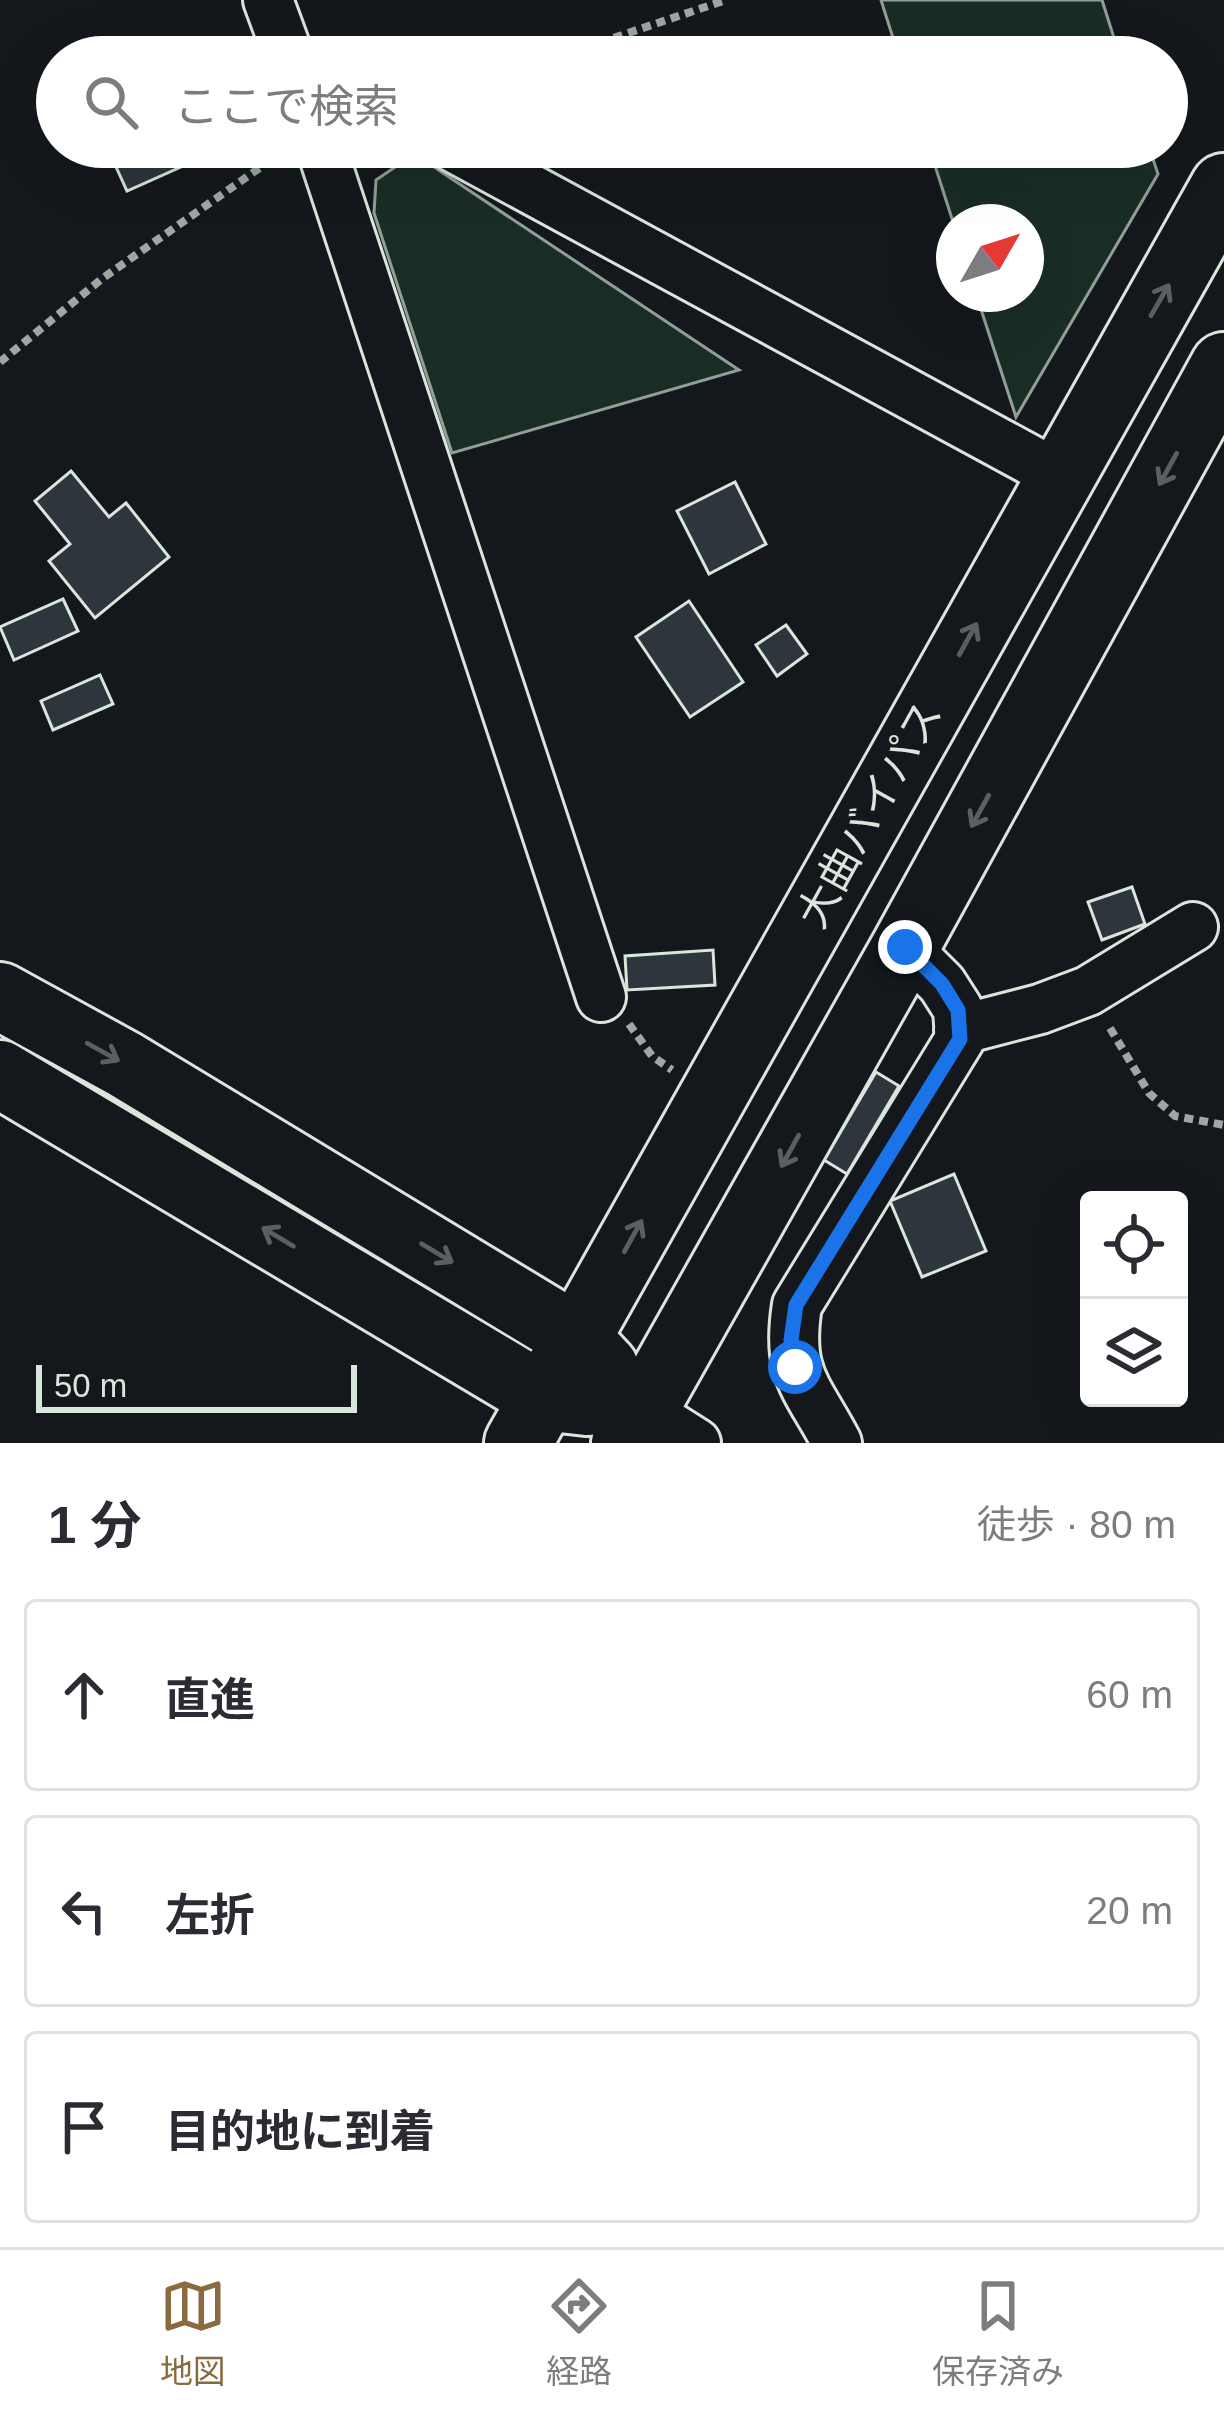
<!DOCTYPE html>
<html lang="ja">
<head>
<meta charset="utf-8">
<style>
	:root { --surface:#fff; --page:#f2f2f3; --text:#2b2b33; --muted:#7c7c81; --line:#e1e1e2; --accent:#8a6a3f }
	body { margin:0; font-family:Helvetica,"Noto Sans JP",sans-serif; background:var(--page); color:var(--text) }
	.controls { position:absolute; right:36px; bottom:36px; display:grid; overflow:hidden; border-radius:12px; box-shadow:0 12px 48px #0002 }
	.controls button { width:108px; height:108px; display:grid; place-items:center; padding:0; border:0; border-bottom:3px solid var(--line); background:var(--surface); color:var(--text); font:60px sans-serif }
	.compass { position:absolute; left:936px; top:204px; width:108px; height:108px; border-radius:50%; background:var(--surface); box-shadow:0 12px 48px #0002; rotate:51deg }
	.scale { position:absolute; left:36px; bottom:30px; width:321px; box-sizing:border-box; padding-left:12px; border:6px solid #d8e6dc; border-top:0; font-size:33px; line-height:42px; white-space:nowrap; color:#d8e6dc; -webkit-text-stroke:9px #14181c; paint-order:stroke }
	.stop { position:absolute; width:36px; height:36px; margin:-27px; border:9px solid #1a73e8; border-radius:50%; background:#fff }
	.stop.end { background:#1a73e8; border-color:#fff; box-shadow:0 3px 12px #0008 }
	.list { margin:0; padding:0; list-style:none }
	h2 { display:flex; justify-content:space-between; align-items:center; height:156px; margin:0; padding:0 48px; font-size:51px }
	h2 small { font-size:39px; font-weight:400; color:var(--muted) }
	.list li { display:grid; grid-template-columns:78px 1fr auto; gap:36px; align-items:center; box-sizing:border-box; height:192px; margin:0 24px 24px; padding:0 24px; border:3px solid var(--line); border-radius:12px }
	.list b { display:block; font-size:45px; white-space:nowrap }
	.list em { font-size:39px; font-style:normal; color:var(--muted) }
	.icon { flex:none; width:66px; height:66px; fill:none; stroke:currentColor; stroke-width:2; stroke-linecap:round; stroke-linejoin:round }
	.map { position:relative; flex:none; width:1224px; height:1443px; overflow:hidden }
	.search { position:absolute; background:var(--surface); box-shadow:0 12px 48px #0002; left:36px; right:36px; top:36px; height:132px; display:flex; align-items:center; gap:30px; box-sizing:border-box; padding:0 42px; border-radius:66px; color:var(--muted); font-size:45px }
	.sheet { height:804px; background:var(--surface) }
	nav { display:flex; justify-content:space-around; align-items:center; box-sizing:border-box; height:168px; border-top:3px solid var(--line); background:var(--surface); font-size:33px; color:var(--muted) }
	nav a { display:grid; justify-items:center; gap:6px }
	nav .on { color:var(--accent) }
	.map>svg:first-child { display:block }
	.green { fill:#1a2d24; stroke:#939e99; stroke-width:3 }
	.building { fill:#2c363c; stroke:#d8e6dc; stroke-width:3 }
	.lines { fill:none; stroke-linecap:round; stroke-linejoin:round }
	.minor-casing { stroke:#d8e6dc; stroke-width:54 }
	.highway-casing { stroke:#d8e6dc; stroke-width:72 }
	.path { stroke:#9da8a2; stroke-width:8; stroke-dasharray:9 6; stroke-linecap:butt }
	.minor { stroke:#14181c; stroke-width:48 }
	.highway { stroke:#14181c; stroke-width:66 }
	.oneway { stroke:#59605f }
	.route { stroke:#1a73e8; stroke-width:15 }
	.labels { text-anchor:middle; stroke-width:9; stroke-linejoin:round; paint-order:stroke }
	.street-label { font-size:42px; fill:#d8e6dc; stroke:#14181c }
</style>
</head>
<body>
<div class="map">
<svg width="1224" height="1443" viewBox="0 0 1224 1443">
	<rect width="100%" height="100%" fill="#14181c"/>
	<path class="green" d="M881,0H1102L1120,57H899Z
		M929,147H1149L1158,174L1016,417L976,294H1026V222H954V225Z
		M401,163L431,165L739,370L452,453L374,213L376,180Z"/>
	<path class="building" d="M107,147H174L183,166L127,191Z
		M71,471L109,517L126,503L169,557L95,618L49,561L70,544L35,501Z
		M735,482L766,544L709,574L677,511Z
		M63,599L78,631L14,660L0,627Z
		M689,601L743,682L690,717L636,637Z
		M786,625L807,654L777,676L756,645Z
		M100,675L113,704L53,730L41,701Z
		M1132,887L1145,924L1102,940L1088,902Z
		M713,950L715,985L627,990L625,956Z
		M876,1072L899,1086L847,1174L824,1160Z
		M954,1174L986,1251L922,1277L890,1201Z"/>
	<g class="lines">
		<g class="minor-casing">
			<path id="minor" d="M268,0L289,57
				M321,147L601,997
				M453,147L1060,476
				M959,1030L1040,1009L1088,991L1193,927
				M644,1410L696,1443
				M837,1443C807,1386 786,1375 797,1305L960,1039L958,1009L942,984L905,947"/>
		</g>
		<g class="highway-casing">
			<path id="highway" d="M0,996L124,1064L577,1338L605,1368
				M0,1074L543,1397L587,1402
				M518,1443L1224,187
				M625,1443L905,947L1224,366"/>
		</g>
		<path class="path" d="M557,57L726,0
			M0,362L103,278L278,155
			M629,1024L652,1056L672,1070
			M1110,1028L1149,1093L1175,1116L1224,1125"/>
		<use href="#minor" class="minor"/>
		<use href="#highway" class="highway"/>
	</g>
	<defs><path id="oneway-shaft" d="M-6 0H5M1.5-3L5.5 0L1.5 3" fill="none" stroke-width="1.6" stroke-linecap="round" stroke-linejoin="round" transform="scale(3)"/></defs>
	<g class="oneway">
		<use href="#oneway-shaft" transform="translate(1160 300) rotate(-60)"/>
		<use href="#oneway-shaft" transform="translate(1168 469) rotate(119)"/>
		<use href="#oneway-shaft" transform="translate(968 639) rotate(-61)"/>
		<use href="#oneway-shaft" transform="translate(980 811) rotate(119)"/>
		<use href="#oneway-shaft" transform="translate(103 1052) rotate(29)"/>
		<use href="#oneway-shaft" transform="translate(790 1151) rotate(119)"/>
		<use href="#oneway-shaft" transform="translate(633 1236) rotate(-61)"/>
		<use href="#oneway-shaft" transform="translate(278 1237) rotate(-149)"/>
		<use href="#oneway-shaft" transform="translate(437 1253) rotate(31)"/>
	</g>
	<g class="lines">
		<path class="route" d="M795,1367L791,1340L796,1305L960,1039L958,1010L942,984L905,947"/>
	</g>
	<g class="labels">
		<g class="street-label">
			<text transform="translate(869 814) rotate(-61)" y="15">大曲バイパス</text>
		</g>
	</g>
</svg>
<div class="controls">
<button><svg class="icon" aria-label="locate" viewBox="0 0 24 24"><circle cx="12" cy="12" r="6"/><path d="M12 2v4M12 18v4M2 12h4M18 12h4"/></svg></button>
<button><svg class="icon" aria-label="layers" viewBox="0 0 24 24"><path d="M12 4l9 5-9 5-9-5zM3 14l9 5 9-5"/></svg></button>
</div>
<svg class="compass" viewBox="-18 -18 36 36"><path d="M0-13l5 13h-10z" fill="#e53935"/><path d="M0 13l5-13h-10z" fill="#7c7c81"/></svg>
<div class="scale">50 m</div>
<div class="stop" style="left:795px;top:1367px"></div>
<div class="stop end" style="left:905px;top:947px"></div>
<div class="search"><svg class="icon" aria-label="search" viewBox="0 0 24 24"><circle cx="10" cy="10" r="6"/><path d="M15 15l6 6"/></svg>ここで検索</div>
</div>
<section class="sheet">
<h2>1 分<small>徒歩 · 80 m</small></h2>
<ul class="list">
<li><svg class="icon" aria-label="ahead" viewBox="0 0 24 24"><path d="M12 20V5M6 11l6-6 6 6"/></svg><div><b>直進</b></div><em>60 m</em></li>
<li><svg class="icon" aria-label="left" viewBox="0 0 24 24"><path d="M17 20v-9H6M10 6l-5 5 5 5"/></svg><div><b>左折</b></div><em>20 m</em></li>
<li><svg class="icon" aria-label="arrive" viewBox="0 0 24 24"><path d="M6 21V4h12l-3 4 3 4H6"/></svg><div><b>目的地に到着</b></div></li>
</ul>
</section>
<nav>
<a class="on"><svg class="icon" aria-label="map" viewBox="0 0 24 24"><path d="M3 6l6-2 6 2 6-2v14l-6 2-6-2-6 2zM9 4v14M15 6v14"/></svg>地図</a>
<a><svg class="icon" aria-label="directions" viewBox="0 0 24 24"><path d="M12 3l9 9-9 9-9-9zM9 14v-3h6M13 9l2 2-2 2"/></svg>経路</a>
<a><svg class="icon" aria-label="saved" viewBox="0 0 24 24"><path d="M7 4h10v16l-5-4-5 4z"/></svg>保存済み</a>
</nav>
</body>
</html>
